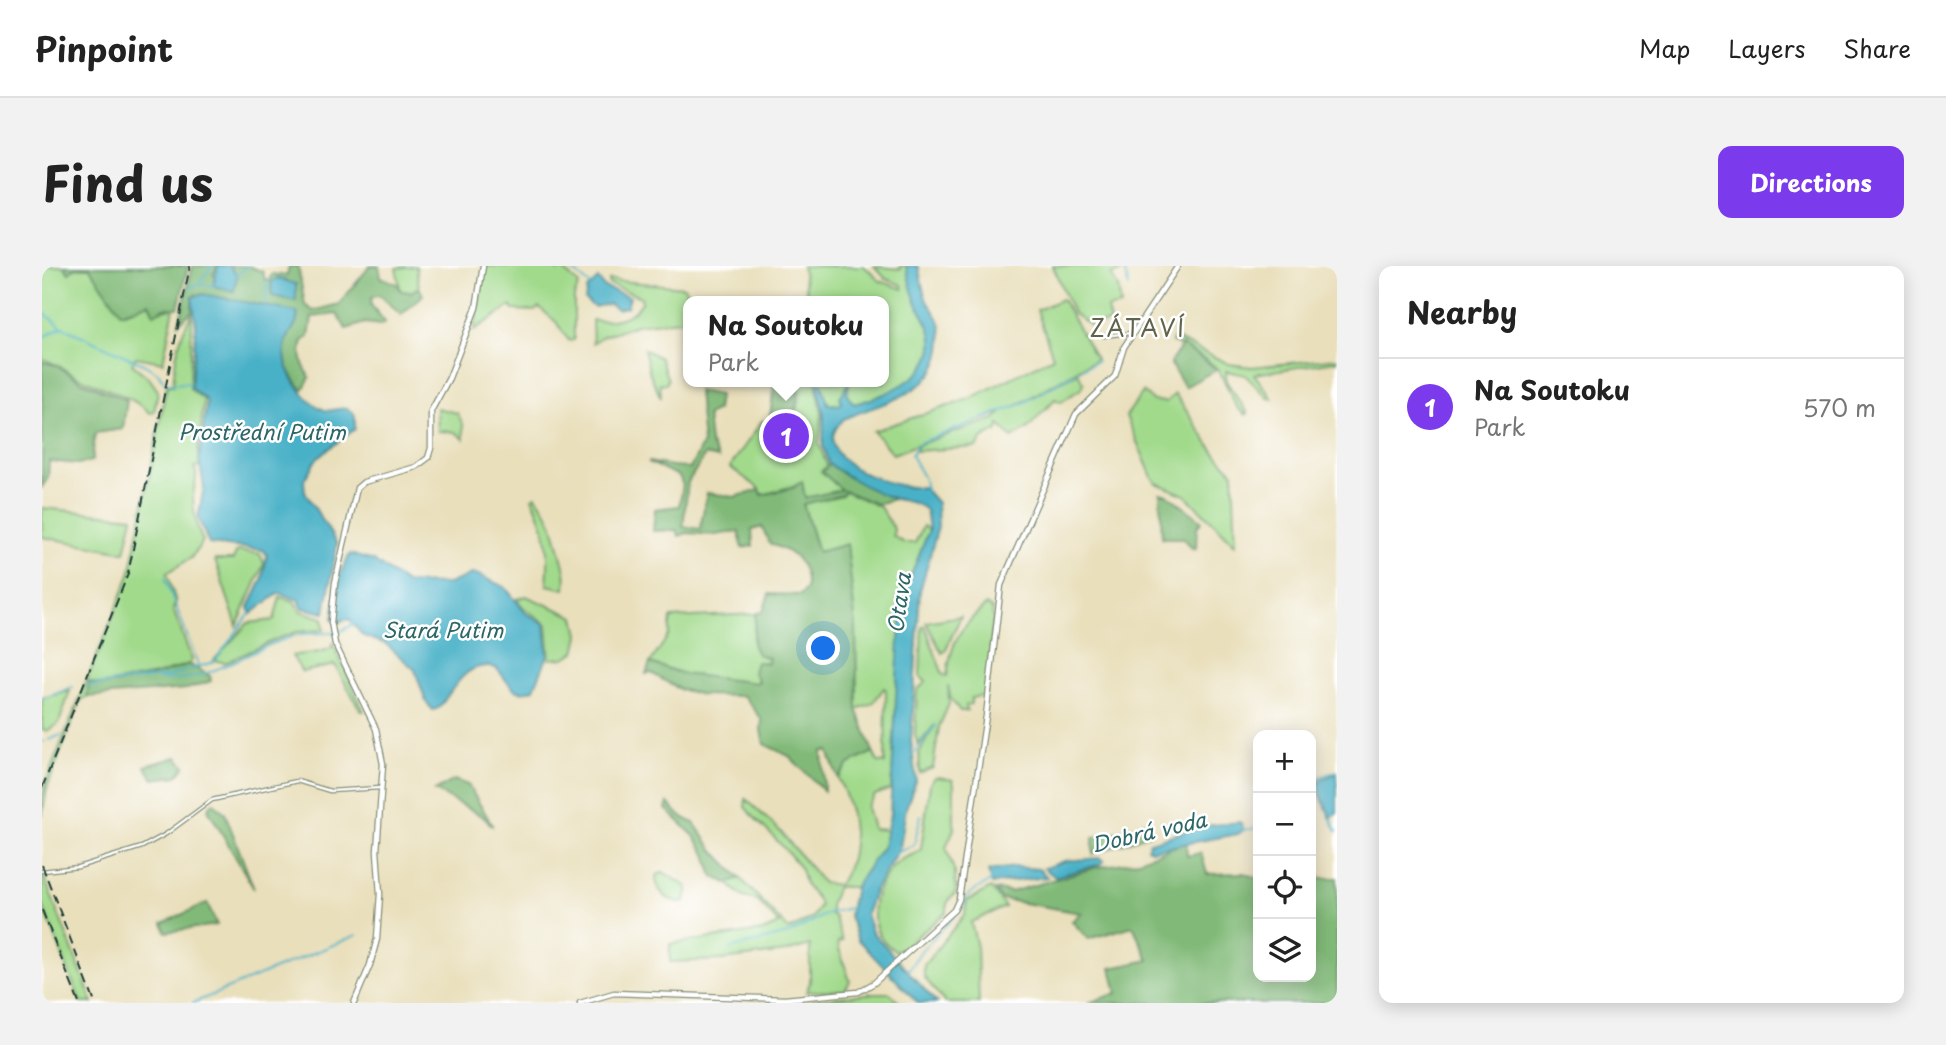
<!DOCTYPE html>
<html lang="en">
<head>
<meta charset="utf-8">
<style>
	:root { --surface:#fff; --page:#f2f2f2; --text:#222; --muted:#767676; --line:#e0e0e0; --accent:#7c3aed }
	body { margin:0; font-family:"Playpen Sans",sans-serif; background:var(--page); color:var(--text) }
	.controls { position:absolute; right:21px; bottom:21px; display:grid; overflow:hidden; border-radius:14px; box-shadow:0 4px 18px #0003 }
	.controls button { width:63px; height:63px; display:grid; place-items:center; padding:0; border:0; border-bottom:2px solid var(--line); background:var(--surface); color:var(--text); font:35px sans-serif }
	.you { position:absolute; left:782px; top:383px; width:24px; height:24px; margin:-18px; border:5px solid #fff; border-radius:50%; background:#1a73e8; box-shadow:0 0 0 10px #1a73e833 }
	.badge { display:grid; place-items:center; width:46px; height:46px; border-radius:50%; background:var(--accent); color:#fff; font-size:23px; font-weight:700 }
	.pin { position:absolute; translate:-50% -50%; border:4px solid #fff; box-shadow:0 2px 7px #0006 }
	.popup { position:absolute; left:641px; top:30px; width:206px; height:91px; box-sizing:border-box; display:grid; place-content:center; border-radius:14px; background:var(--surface); filter:drop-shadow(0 2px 5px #0005); font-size:23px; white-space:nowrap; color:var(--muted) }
	.popup b { font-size:26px; color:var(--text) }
	.popup::after { content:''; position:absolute; left:50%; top:100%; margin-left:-14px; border:14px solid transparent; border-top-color:var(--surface) }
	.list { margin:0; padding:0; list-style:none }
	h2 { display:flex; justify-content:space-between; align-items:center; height:91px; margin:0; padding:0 28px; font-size:30px }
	h2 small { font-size:23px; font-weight:400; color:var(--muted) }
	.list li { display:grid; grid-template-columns:46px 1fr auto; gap:21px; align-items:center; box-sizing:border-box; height:98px; padding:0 28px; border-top:2px solid var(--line) }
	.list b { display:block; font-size:26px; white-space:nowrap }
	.list p { margin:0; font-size:23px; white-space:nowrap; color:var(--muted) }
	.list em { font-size:23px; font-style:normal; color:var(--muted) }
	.icon { flex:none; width:38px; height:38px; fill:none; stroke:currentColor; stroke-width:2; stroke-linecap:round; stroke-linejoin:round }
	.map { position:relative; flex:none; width:1295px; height:737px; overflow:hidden; border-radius:14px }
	header { display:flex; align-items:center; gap:42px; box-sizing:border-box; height:98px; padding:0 35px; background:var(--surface); border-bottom:2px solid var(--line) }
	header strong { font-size:33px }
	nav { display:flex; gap:38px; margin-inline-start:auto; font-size:24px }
	.intro { display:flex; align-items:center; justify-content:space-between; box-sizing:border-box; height:168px; padding:0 42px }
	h1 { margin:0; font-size:49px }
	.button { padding:18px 32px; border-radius:14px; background:var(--accent); color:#fff; font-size:24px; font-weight:700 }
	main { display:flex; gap:42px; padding:0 42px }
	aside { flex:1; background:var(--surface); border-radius:14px; box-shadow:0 4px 18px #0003 }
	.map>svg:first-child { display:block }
	.green { fill:#a2da8c; stroke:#608c60; stroke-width:2 }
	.forest { fill:#81ba78; stroke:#507c56; stroke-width:2 }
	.water { fill:#48b1c7; stroke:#34777e; stroke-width:2 }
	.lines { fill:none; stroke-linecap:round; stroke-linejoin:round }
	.stream { stroke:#48b1c7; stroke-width:2 }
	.street-casing { stroke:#848e78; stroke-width:5 }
	.secondary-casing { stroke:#848e78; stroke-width:7 }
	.street { stroke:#fff; stroke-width:2.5 }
	.secondary { stroke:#fff; stroke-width:4.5 }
	.rail { stroke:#1f3d34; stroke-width:2; stroke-dasharray:10 5; stroke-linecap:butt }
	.labels { text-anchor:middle; stroke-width:5; stroke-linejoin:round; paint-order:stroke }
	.water-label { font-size:21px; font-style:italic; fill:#2d6667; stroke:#fff }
	.quarter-label { font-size:23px; letter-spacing:2px; fill:#60644b; stroke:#fff }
</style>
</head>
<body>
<header>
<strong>Pinpoint</strong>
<nav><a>Map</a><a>Layers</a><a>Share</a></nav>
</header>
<div class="intro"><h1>Find us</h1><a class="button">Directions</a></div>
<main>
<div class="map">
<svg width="1295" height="737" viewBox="0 0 1295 737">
	<rect width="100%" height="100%" fill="#fff"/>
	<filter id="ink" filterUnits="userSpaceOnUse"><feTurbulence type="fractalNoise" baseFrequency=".0143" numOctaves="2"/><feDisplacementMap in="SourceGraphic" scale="14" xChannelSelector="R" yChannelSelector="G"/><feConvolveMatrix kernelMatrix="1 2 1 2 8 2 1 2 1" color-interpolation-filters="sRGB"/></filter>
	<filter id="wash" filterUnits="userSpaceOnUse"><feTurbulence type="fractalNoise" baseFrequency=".00686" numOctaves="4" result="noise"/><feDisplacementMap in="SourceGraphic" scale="28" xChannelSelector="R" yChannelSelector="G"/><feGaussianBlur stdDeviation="1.57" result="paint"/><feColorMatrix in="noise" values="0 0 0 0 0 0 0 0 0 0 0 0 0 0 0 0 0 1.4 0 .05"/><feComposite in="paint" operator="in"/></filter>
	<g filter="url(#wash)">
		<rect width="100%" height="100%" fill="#e9dfbb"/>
		<path class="green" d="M0,0H22L27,7L33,1L48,2L80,47L108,37L116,45L132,42L121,96L94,91L90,98L107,112L116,125L112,146L108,147C89,129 62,123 39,112C25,106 15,97 0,93Z
			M374,0L377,21L369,26H359L354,2Z
			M444,0H512L516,5L519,2L537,18L532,31V74L527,75L514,56L497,41L492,45L471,44L469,40L432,64Z
			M760,0H822L838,15L861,23L860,19L844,13L832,0L859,3L858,0H864C867,15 870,29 877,42C881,50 887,58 889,67C900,110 841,130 812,138L805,129L807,118L800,139L786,138L779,116H842V35H766Z
			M1011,0H1080L1079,5L1069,9L1076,21L1079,40L1065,43L1068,56L1049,60L1031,47Z
			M567,14L642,21L647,30L646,53L594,59L561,70L551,77L550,54C568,56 589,54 600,36L599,31L567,18Z
			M1020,33L1054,93L972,141L1036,107L1042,117L1040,122L1019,136L1013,133L985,163L970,172L957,158L956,164L941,172L935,181L872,185L878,178L953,153L960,146L851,188L831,165L927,133L1011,91L995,44Z
			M150,48L148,123L162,134L156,182L158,200L152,201C157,211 152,218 151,229C151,246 153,260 161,275L149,292L125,307L134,336L131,343L150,394L147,398L114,409L56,419L47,417L45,431L39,434L5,522L0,551V531L7,507L88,309L125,119L131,120C133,93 136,71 150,48Z
			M1132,72L1187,98L1210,101L1295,92V95L1212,108L1231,133L1226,132L1203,109L1184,105V115L1205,146L1204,149C1187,139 1187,116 1175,103C1163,89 1143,83 1130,76Z
			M602,83L618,92L626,114L624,118L618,117L619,132L608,108Z
			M758,116H774L780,147L777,178L785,200L779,205L800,224L763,232L760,217L720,229L718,223L688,201L720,155L753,161Z
			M1101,126L1111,135L1124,136L1133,128L1173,187L1191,206L1194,279L1143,229L1114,217L1110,211L1084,150Z
			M395,142L415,147L421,158L422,173L413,166L396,165Z
			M803,225L838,241L852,263L851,270L862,277H873L881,260L887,264L863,325L849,523L833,529L825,541L831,563L845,564L841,580L813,621H795L788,639L789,649L792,650L797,663L800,675L796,676L797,683L808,715L803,724L764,726L768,716V679L744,686L680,694L628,696V678L721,665L737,658L715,634L702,631L685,617L698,612L747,664L770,652L778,640C776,630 771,629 766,622C761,617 762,608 758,602C742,578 720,562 703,541L704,533L738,565L781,617L796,619C820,588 812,544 796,512L807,498L831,486L836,496L843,497L844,424L842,422L831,437L815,443L814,362L805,279L776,286L761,238Z
			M494,230C512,255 510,257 518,285C522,301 525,307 523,323L505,319C508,282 506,265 490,232Z
			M0,242L91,251L83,286L0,271Z
			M195,285L218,288L222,298L195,360L173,294H191Z
			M484,330L533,351L537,369L533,386L522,392L508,393L505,358L482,342L475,333Z
			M238,331L252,335L258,345L281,352L282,364L255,366L235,373L183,397L172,394L206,357L232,354Z
			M944,339L950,343L951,353L944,429L929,432V438L924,439L925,445H918L909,433L906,420L907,438L897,461L891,502L878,507L877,487L893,459L876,479L873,469L875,424L884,416L878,410L880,361L883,360L901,409L905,410C909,375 918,362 944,339Z
			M714,348L711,376L722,391L727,392L726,396H714L715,418L642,408L608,397L627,369L629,352Z
			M919,350L903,385L900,387L884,356Z
			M290,376L322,445H319L293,399L260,406L250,390C262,387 281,388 290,381Z
			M28,425L17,457L5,465L0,463V432Z
			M897,511L911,514L912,519V563L904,581L913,607L914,626L905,637V646L862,681L853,685C820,662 828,620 857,595C865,589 871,591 879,583L888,518L892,512Z
			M621,606L646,621L643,635C627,638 614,626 614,610Z
			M0,611H2L51,737H39L0,637Z
			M949,622L963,641L929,656L935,681L937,737H903L882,711V699L923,648L925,635Z
			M833,727H848L858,737H769L770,734Z"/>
		<path class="forest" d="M22,0H146L136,42H122L112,48L107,37L79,47L48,2L34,1L27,7Z
			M151,0H176L171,8L190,25L195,10L187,0H207L221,6L223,14H227L230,8L245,10L247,0H256L263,39L271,45L297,38L328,0H337L339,11L355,18L359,25L369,26L377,21L381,29L359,49L338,29L330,30L329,39L343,56L339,59L323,57L304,63L295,48L270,51L267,71L261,75C257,88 260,100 268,111L261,124C246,107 236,89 248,67C252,59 257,55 255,46L154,28L150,32V45L137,57Z
			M1140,79L1175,103L1143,121L1128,97Z
			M0,96L14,99L41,116L85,134L81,163L53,167L50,195L36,198L7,195L6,212L0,221Z
			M733,116H754L756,131L746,165L743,166L728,150Z
			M656,125L677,129L675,144L665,149L668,177L676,192L663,189L646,216L641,261L658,263L665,227L692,231L718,224L720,229L751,222L760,215L763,232L800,224L780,206L787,198L806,211L852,233L835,238L803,225L800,229L761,238L776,286L805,278L814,362L815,443L831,486L807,498L796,512L786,485H780L782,525L747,490L722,478L719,464L720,454L702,430L660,429L637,423L609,407L604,408L608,397L642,408L715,417L717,415L711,406L714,396L726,397L727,392L715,388L711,380L714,348L721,345L727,328L758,329L764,323C766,297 751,285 728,278L720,261L710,264L711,280L700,282L697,265L674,269L645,267L637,270L635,264L611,265L613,243L637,240L641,219L637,210L606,196L648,203L661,177Z
			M1118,227L1126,229L1160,255L1155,261L1154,282L1151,283L1141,272H1120Z
			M147,398L168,410L169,415L145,423L45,431L47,416C67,425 126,406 147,398Z
			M135,491L143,500L135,510L112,513L103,500Z
			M412,514L426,519L451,560L440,550L393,525Z
			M171,536L183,547L212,623L166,543Z
			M626,537L638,550L652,557L672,585L698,612L685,617L671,611L664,588L652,570L624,543Z
			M1101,556L1108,568L1051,588V572L1099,559Z
			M1144,576L1145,590L1159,587L1165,608L1203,607L1216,613V711H1269V612H1295V737H1046L1075,727L1069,702L1107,694L1091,660L1046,673L1030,655L1039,647L959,633L953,624L969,626L1052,602L1094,595Z
			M165,637L175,659L124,666L121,657Z"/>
		<path class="water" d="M176,0H187L195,10L192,25L171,20Z
			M864,0H876C879,10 880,22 884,32C888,42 898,50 899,61C908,126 845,134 802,153C759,192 852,225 881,221L895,237L896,261L878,325L869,475L874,514L864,542L858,581L833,623L824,648L830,666L895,737H876L816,674L807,650L813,621L841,580L848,549L857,372L863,325L887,264L884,244C872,234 861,236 847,231C825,223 806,211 787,198L781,180L782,148L775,116H779L786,138L800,139L798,131L807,117L805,129L812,138C842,130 900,109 889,67C887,57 881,50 877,42C870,29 867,14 864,0Z
			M235,12L254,18V35L230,30L229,16Z
			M556,13L562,21L588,31L585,41L575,43L567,38L552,41L543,34L545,23Z
			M160,28L255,46C258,57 247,66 244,76C237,98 261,137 283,144C290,146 297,142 305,142L313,149V163L275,192L262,214L263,226L295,278L283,347L260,342L257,334L237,327L209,348L207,341L220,314L225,289L221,284L167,278L156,252L162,221L157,194L165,135L149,122L154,59L150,31Z
			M308,288L331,295L364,317L406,318L432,307L463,321L484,347L503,358L506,389L492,423C468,432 468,415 454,402C425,392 411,424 397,442L391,444L384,436L373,404L344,378L321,370L307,353L296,356L291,353L296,311Z
			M1295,507V547L1289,553L1278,528L1277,514Z
			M1198,556L1202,564L1196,568L1109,584L1105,582L1108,576L1160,560Z
			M1058,592L1062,595L1059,598L1013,611L1002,602L1022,595Z
			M972,601L997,603L1005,611L950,618L946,605Z"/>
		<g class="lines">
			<path class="stream" d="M525,0L548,19
				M1081,0L1087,21
				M193,10L206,0
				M156,18L172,20
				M149,21L156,18L170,0
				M224,38L225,15
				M0,45L20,61L103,99L116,107L124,118L148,117
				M0,72L20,61
				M884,225L882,213L869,189L877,177L982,137L1055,95
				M123,312L157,401
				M117,413C168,419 208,381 256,369C277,364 294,373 312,357
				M46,420L127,410L172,396L209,346
				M0,433L31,421
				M7,474L19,469
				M0,476L2,475
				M871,489L894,459
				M1271,521L1274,512L1295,505
				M1269,524L1270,523
				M1271,531L1273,530
				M1289,553L1295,565
				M1200,564L1216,562
				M854,587L872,579L879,549
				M688,683L749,667L786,647L808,642
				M865,706L879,685L920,642L927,628L950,614
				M151,737L315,669"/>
		</g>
	</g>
	<g filter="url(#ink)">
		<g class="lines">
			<g class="street-casing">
				<path id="street" d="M1061,70L1089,67
					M0,605L36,601L100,581L124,568L170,534L255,515L288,525L338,522"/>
			</g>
			<g class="secondary-casing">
				<path id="secondary" d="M312,737L328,699L335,673L338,628L335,585L341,498L334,463L293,378L289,356L293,317L315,222L322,216L374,201L386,192L389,182V145L407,112L434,42L441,0
					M538,737L572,727L743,733L816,726L832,717L912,644L917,633L944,450L959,319L1034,148L1073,110L1082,81L1136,0"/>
			</g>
			<use href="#street" class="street"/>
			<use href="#secondary" class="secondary"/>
			<path class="rail" d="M0,522L86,308L148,0
				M0,599L53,737
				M0,644L37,737"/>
		</g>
	</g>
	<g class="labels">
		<g class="water-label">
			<text x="220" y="174">Prostřední Putim</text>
			<text transform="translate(858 337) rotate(-82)" y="7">Otava</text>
			<text x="401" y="372">Stará Putim</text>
			<text transform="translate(1107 567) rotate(-13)" y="7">Dobrá voda</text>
		</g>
		<g class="quarter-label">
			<text x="1096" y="71">ZÁTAVÍ</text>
		</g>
	</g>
</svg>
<div class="controls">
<button>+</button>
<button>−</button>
<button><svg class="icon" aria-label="locate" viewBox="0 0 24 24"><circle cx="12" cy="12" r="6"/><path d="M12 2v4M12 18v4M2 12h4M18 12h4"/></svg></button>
<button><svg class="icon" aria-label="layers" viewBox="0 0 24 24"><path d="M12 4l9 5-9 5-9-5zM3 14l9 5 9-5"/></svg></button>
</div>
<div class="you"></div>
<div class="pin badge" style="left:744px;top:170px">1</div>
<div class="popup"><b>Na Soutoku</b>Park</div>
</div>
<aside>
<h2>Nearby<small></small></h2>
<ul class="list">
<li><span class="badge">1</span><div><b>Na Soutoku</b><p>Park</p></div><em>570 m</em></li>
</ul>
</aside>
</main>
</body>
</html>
